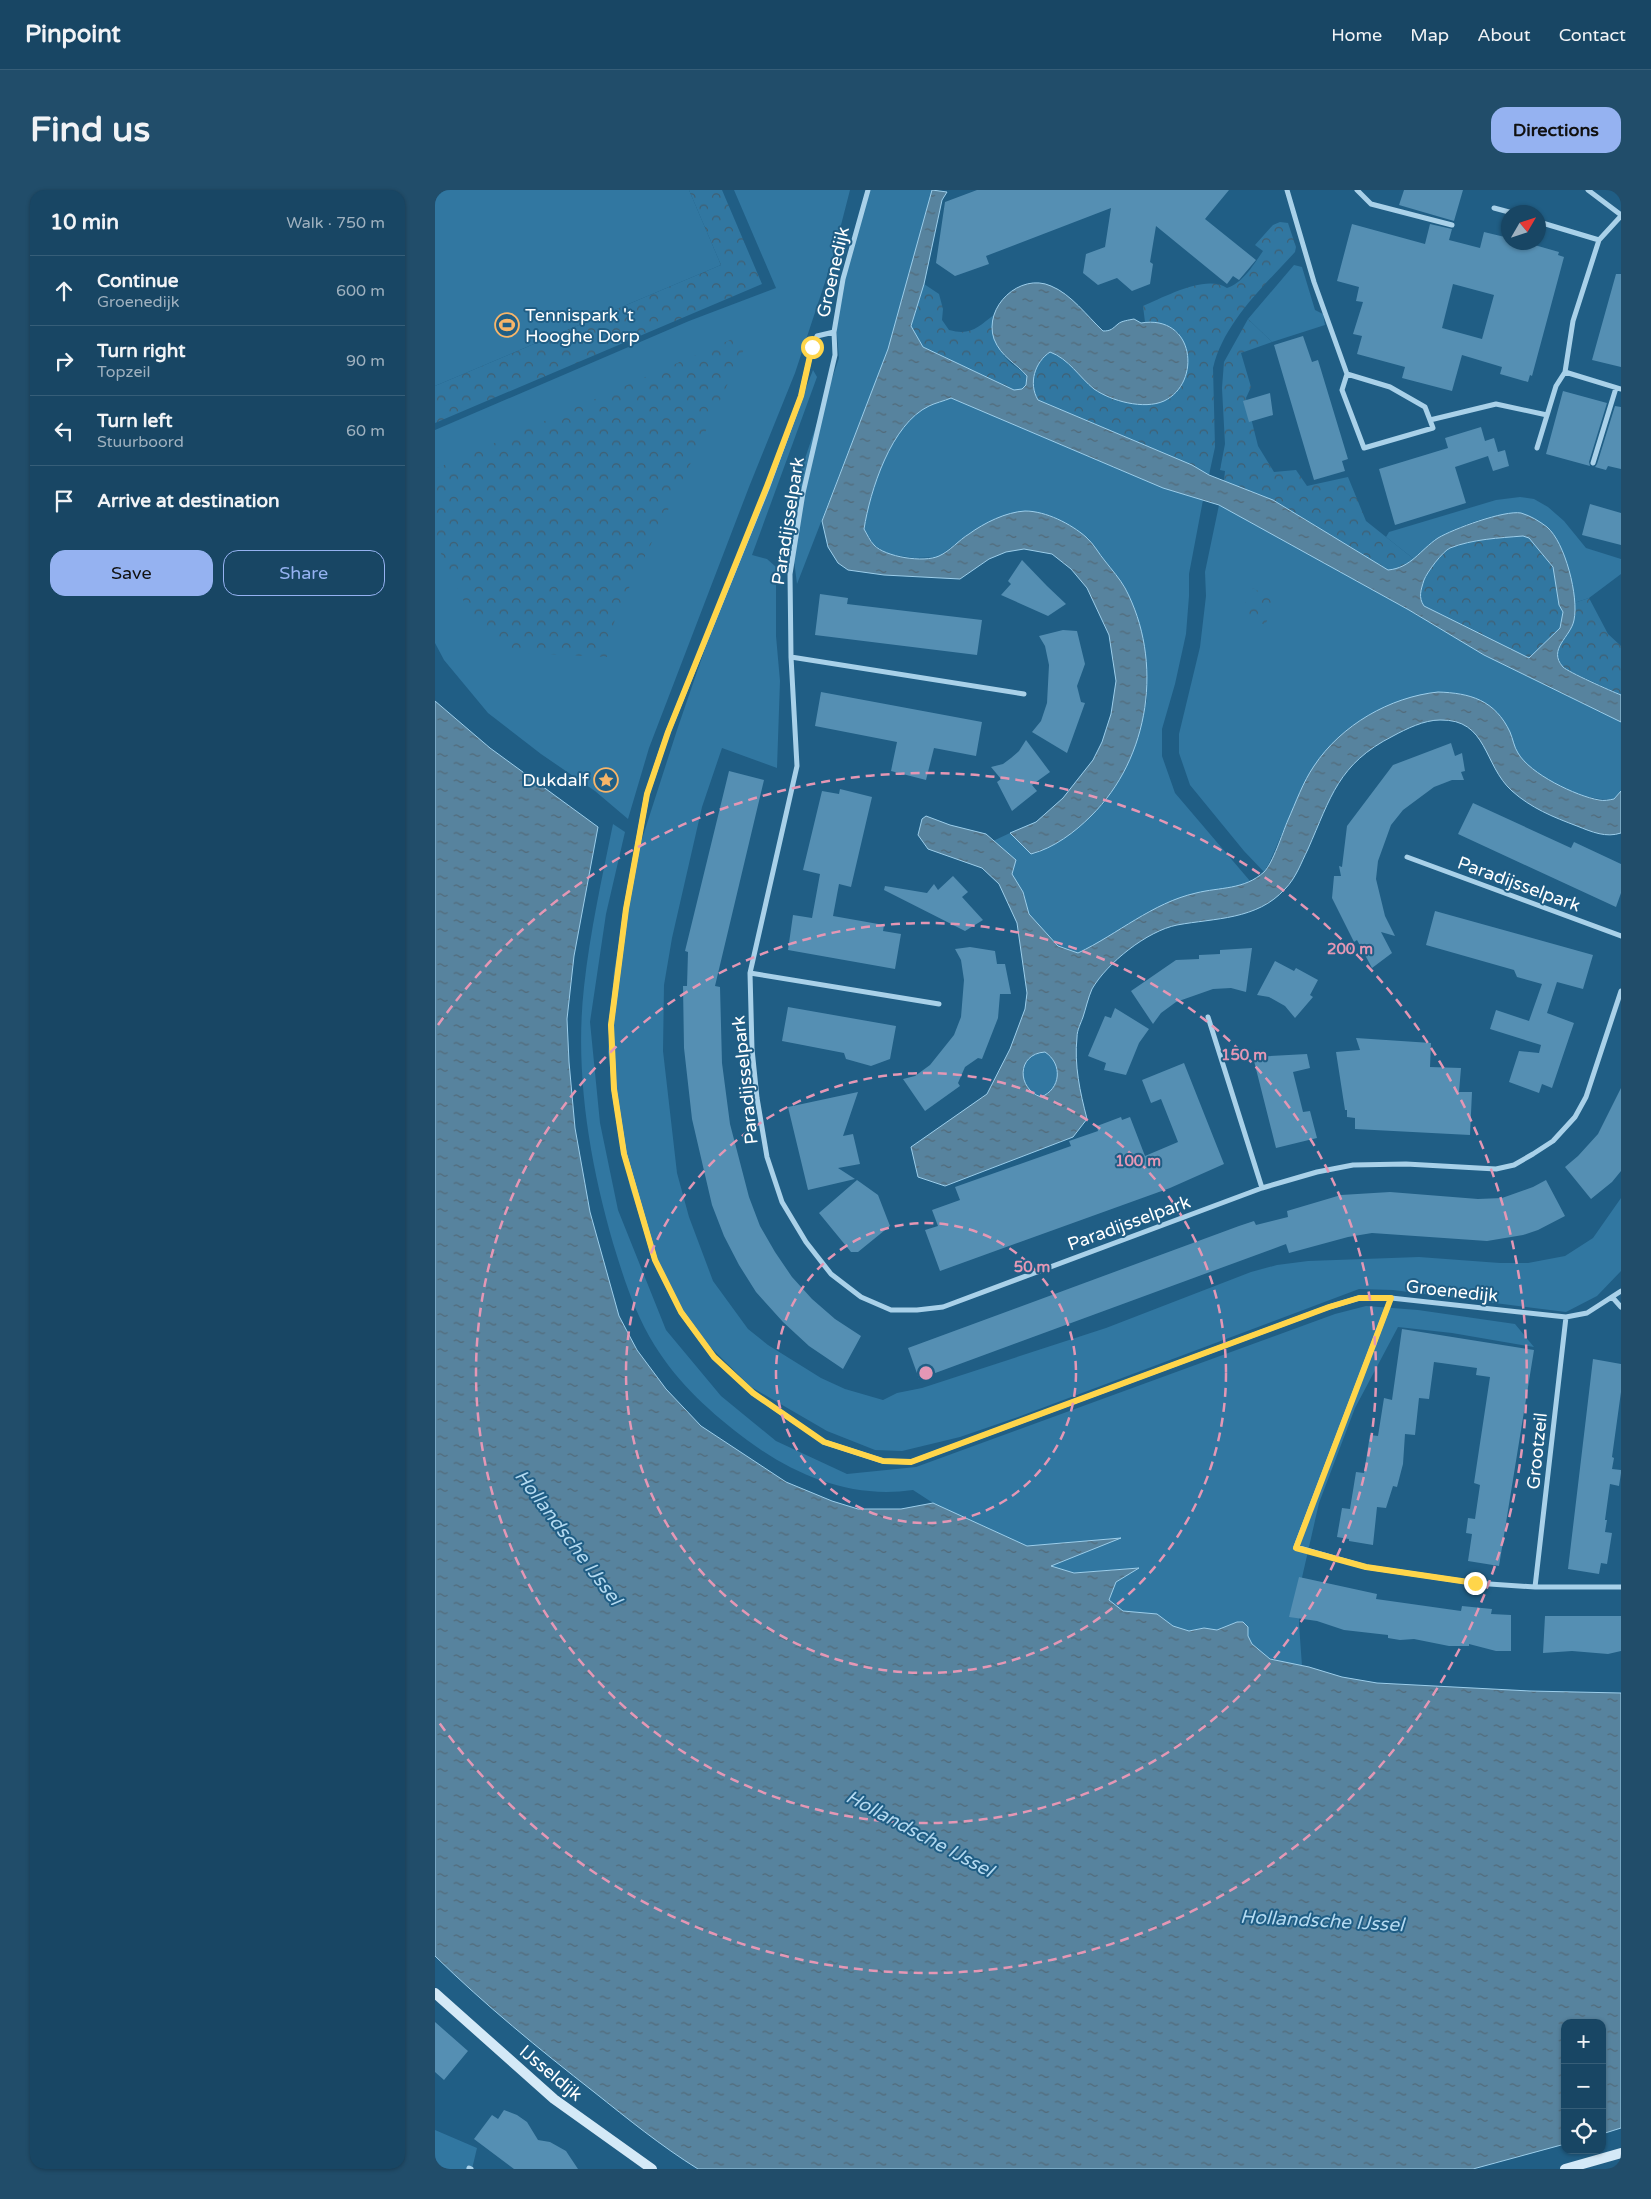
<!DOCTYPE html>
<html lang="en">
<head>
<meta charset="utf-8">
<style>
	:root { --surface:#184664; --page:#214d6a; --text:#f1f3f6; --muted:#9fb1bf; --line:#365e78; --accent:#95b2f1 }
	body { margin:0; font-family:"Varela Round",sans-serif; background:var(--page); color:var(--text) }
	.controls { position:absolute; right:15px; bottom:15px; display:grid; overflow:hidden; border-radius:10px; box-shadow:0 1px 4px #0004 }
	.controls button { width:45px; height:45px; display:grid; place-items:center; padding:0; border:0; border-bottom:1px solid var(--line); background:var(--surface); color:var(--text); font:25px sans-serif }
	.compass { position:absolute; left:1066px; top:15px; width:45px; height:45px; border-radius:50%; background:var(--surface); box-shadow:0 1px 4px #0004; rotate:51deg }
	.stop { position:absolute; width:15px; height:15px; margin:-11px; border:4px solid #ffd54a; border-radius:50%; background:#fff }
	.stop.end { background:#ffd54a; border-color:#fff; box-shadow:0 1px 5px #0008 }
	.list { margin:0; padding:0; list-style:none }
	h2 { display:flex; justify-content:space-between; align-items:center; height:65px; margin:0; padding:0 20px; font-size:21px }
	h2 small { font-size:16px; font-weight:400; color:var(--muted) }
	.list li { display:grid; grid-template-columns:32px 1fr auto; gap:15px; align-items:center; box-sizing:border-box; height:70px; padding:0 20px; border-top:1px solid var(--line) }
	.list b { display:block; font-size:19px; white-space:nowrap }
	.list p { margin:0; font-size:16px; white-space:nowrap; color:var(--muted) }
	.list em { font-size:16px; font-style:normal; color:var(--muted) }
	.actions { display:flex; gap:10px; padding:15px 20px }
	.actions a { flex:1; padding:11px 0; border:1px solid var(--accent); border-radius:15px; text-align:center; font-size:18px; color:var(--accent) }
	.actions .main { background:var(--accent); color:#111 }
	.icon { flex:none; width:28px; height:28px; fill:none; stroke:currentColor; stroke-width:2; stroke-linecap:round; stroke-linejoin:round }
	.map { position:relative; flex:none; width:1186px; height:1979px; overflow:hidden; border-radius:15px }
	header { display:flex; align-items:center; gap:30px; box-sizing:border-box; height:70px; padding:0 25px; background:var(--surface); border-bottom:1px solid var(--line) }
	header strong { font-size:24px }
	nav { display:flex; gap:28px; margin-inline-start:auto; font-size:18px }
	.intro { display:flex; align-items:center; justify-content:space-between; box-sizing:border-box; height:120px; padding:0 30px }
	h1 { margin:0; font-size:35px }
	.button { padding:12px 22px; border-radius:15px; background:var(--accent); color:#111; font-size:18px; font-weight:700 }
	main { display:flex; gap:30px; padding:0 30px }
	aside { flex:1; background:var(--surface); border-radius:15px; box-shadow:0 1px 4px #0004 }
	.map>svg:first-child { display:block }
	.grass { fill:#3177a1 }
	.forest { fill:url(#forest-crowns) }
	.water { fill:url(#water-ripples); stroke:#9cceeb; fill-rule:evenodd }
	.building { fill:#558fb3; fill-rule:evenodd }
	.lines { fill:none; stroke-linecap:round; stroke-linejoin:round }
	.street { stroke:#a9d1e9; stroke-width:5 }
	.secondary { stroke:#d4e9f7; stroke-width:10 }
	.route { stroke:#ffd54a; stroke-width:6 }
	.ring { fill:none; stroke:#e497b5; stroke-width:2.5; stroke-dasharray:9 6 }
	.labels { text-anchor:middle; stroke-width:4; stroke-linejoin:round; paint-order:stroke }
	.street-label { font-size:18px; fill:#fff; stroke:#205e85 }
	.poi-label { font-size:18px; fill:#fff; stroke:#205e85; text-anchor:start }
	.water-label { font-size:19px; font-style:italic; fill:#b4daf1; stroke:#205e85 }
	.centre { fill:#e497b5; stroke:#205e85; stroke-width:2.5 }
	.ring-label { font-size:15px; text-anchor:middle; font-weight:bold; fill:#e497b5; stroke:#205e85; stroke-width:4; stroke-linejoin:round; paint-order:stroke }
</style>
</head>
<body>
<header>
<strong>Pinpoint</strong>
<nav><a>Home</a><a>Map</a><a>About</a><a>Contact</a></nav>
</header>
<div class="intro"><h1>Find us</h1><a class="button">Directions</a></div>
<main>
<aside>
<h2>10 min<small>Walk · 750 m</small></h2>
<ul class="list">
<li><svg class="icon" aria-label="ahead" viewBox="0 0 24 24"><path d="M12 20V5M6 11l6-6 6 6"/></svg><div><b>Continue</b><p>Groenedijk</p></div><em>600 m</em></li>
<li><svg class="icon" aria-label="right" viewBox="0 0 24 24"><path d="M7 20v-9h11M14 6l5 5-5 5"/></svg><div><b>Turn right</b><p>Topzeil</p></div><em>90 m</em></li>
<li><svg class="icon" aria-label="left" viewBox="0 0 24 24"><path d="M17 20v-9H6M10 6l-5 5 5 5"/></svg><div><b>Turn left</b><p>Stuurboord</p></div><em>60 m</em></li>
<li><svg class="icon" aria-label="arrive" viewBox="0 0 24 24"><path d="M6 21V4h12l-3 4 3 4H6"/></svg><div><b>Arrive at destination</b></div></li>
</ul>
<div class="actions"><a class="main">Save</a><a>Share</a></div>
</aside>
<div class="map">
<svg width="1186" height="1979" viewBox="0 0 1186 1979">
	<defs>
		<pattern id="forest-crowns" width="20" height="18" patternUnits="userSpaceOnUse" patternTransform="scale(1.25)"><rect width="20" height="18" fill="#3177a1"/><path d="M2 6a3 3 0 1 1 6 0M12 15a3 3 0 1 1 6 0" fill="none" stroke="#405f72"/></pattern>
		<pattern id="water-ripples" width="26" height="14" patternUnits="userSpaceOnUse" patternTransform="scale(1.25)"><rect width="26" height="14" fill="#57839e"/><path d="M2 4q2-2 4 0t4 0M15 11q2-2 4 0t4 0" fill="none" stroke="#526a79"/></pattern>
	</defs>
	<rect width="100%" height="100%" fill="#205e85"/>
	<path class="grass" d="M0,0H254L286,75L0,196Z
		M299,0H415L396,74L360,183L314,297L214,558L193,629L160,601L106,564L53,523L9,470L0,453V240L254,131L341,98Z
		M435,0H497L453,159L362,394L353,324L358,304L404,168L400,122Z
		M859,75L867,77L880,120L888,124L890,135L837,152L813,129Z
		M378,180L382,187L317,365L332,369L341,377V446L345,491L342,578L287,558L267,617L237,748L229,795L228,861L242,983L254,1027L278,1091L313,1139L333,1155L386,1188L410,1199L448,1210L462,1203L487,1198L671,1138L816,1082L842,1075L873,1071L984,1067L1065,1073H1093L1130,1066L1158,1048L1186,1008V1081L1162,1106L1131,1122L958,1100L924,1099L583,1227L525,1247L467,1261L440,1260L392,1241L316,1197L264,1146L235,1107L220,1074L195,997L182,931L173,862L179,781L198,677L243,537L284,418Z
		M516,208L728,298L768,310L754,384V406L751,444L740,494L727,539V566L740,603L815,691L801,697L760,703L714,721L664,753L643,763L623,756L594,724L588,702L577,684L581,670L558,651L575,643L596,664L602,663L642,639L669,613L689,581L712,510V483L708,451L702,426L690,397L653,348L618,327L590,321L535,343L503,367L479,368L453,364L439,355L429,339C435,301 456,234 494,216C501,213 509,211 516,208Z
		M1085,307L1099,309L1113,317L1129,331L1151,358L1186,369V384L1154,408L1139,413L1132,373L1084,323C1050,324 1000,342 980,370L951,347L954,342L1061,310Z
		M784,315L974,420L1049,465L1186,532V601L1179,609C1151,613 1100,589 1083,565C1079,558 1078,548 1074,540C1050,499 1011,496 969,510C943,518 914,534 896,555C872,582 860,616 845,648C840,659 836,671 829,682L809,661L755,595L744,563V544L765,457L771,406L770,382Z
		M178,634L190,642L171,724L155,832L165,933L183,1020L231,1140L286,1206L341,1251L412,1284L481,1277L900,1124L931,1116L983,1120L1080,1134L1099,1157L1017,1143L963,1137L920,1218L884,1313L866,1392L864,1434L867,1476C848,1472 811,1468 813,1441L802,1432L782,1440L769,1438L754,1441L738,1436L722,1424L688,1421L674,1410L681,1392L703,1378L639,1383L615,1376L683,1348L592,1356L498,1313L478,1300C417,1309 360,1286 312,1250C277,1224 243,1193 220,1156C202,1127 192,1098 182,1066C156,981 139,886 149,797C155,742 167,688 178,634Z
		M610,862C628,874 626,899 606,907C582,899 581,864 610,862Z
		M0,1940L42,1958L37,1979H0Z"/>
	<path class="forest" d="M254,0H287L327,94L0,233V196L286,75Z
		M845,32L853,33L861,57L860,62C829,96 789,132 778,178L780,257L774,285L757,275L603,210C593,193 600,172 615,162C634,169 644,188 660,199C675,209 694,214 712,214L744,143C732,135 724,131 710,132L708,116C730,107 771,84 792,98C808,93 819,74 828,61L820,55L838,35Z
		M489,94L504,104L508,119L507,130L514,140C536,146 543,137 560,124C557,142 562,162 577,174C582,178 587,181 592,186L591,195L587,199L579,200L488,157L476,137Z
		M813,129L837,152L806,163L816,197L811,208L823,256L839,282L861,280L872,296L913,287L931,331L980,370L962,379L953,380L838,310L789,291L790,281L785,280L790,254L787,198L789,172Z
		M318,140L244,298L181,424L172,467L68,462L30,414L0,351V279Z
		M1088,346L1094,347L1118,378L1124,415L1128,422L1125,438L1094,469L989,416C983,407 986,400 989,390C992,382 1008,361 1015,358C1038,349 1064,348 1088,346Z
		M818,398L841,412L830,435L806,422Z
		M1154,408L1173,444L1186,456V505L1128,478L1122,465L1124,456L1138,433L1139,413Z"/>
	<path class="water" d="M497,0L512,2L507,10L489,94L476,136L488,157L579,200L587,199L591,195L592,186C581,173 566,167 559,149C548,117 585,82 616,96C636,104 652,126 668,141C676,141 677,139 683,134C686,131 694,130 699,129L706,133C760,124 767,193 729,211C709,220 676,211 659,199C644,187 634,169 615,162C600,172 593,193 603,210L757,275L774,285L838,310L953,380C976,378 985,360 1003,348C1018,339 1069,320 1086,323C1096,326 1104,331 1112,337C1130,352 1144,407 1139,430C1136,447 1112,459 1128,477C1133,482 1176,501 1186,505V532L1049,465L974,420L784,315L728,298L516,208C509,211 500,213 494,216C456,234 435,301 429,339C432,344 435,351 439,355C450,367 489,373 504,366C515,361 524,350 534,344C549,333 571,322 590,321C611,321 636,334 651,347C659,354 664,364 670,371C677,380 685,389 690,398C729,471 715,568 656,626C640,642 619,658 596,664L575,643L601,632L628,608L658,570L667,552L676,524L681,491L674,445L652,398L636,379L617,364L589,359L571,362L554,369L525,389L449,385L413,380L403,373L393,357L387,331L453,159ZM1088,346L1094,348L1118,377L1124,415L1128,422L1125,438L1094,468L989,416C983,407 986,400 989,390C992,382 1008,361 1015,358C1038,349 1064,348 1088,346Z
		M1003,502C1035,503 1060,510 1075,542C1078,549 1079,557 1083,563C1095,584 1141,606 1164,610C1169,611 1174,610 1179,609L1186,601V643C1171,648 1157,642 1142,636C1118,627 1096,618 1077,601C1048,575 1053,529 1005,530C989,530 971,539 958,546C903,574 896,607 873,659C866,673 861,688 850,699C822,730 780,728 742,735C712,741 672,773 657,799C653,808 651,818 648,827C646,833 642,840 642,847C639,875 645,902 652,929L638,947L510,996L483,987L476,957L552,904L575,859L590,819L592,803L582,733L564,694L547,678L493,659L483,645L487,629L491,626L515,635L551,644L581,670L577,684L588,702L594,724L623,756L643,763C683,744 717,713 761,703C785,697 809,700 829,682C838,673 847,644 853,630C861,612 868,592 879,576C906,535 955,507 1003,502ZM610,862C628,874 626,899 606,907C582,899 581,864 610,862Z
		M0,511L55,558L163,637L139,766L132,829L134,872L140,938L155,1022L184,1126L202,1160L231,1199L266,1236L351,1292L397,1311L423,1319H466L498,1313L592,1356L686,1348L616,1376L639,1383L704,1378L681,1392L674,1410L688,1421L722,1424L738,1436L754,1441L769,1438L782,1440L802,1432H808L813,1437V1446L817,1454L835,1469L874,1477L907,1487L942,1493L1095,1501L1186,1503V1938L1167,1944V1833H1130V1954L1038,1979H263C226,1956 193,1929 159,1902C104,1859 50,1815 0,1766Z"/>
	<path class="building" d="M542,0H794L770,29L821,70L804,90L798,86L792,94L721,36L715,72L718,74L715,94L697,101L682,88L663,95L648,83L651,64L670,57L676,18L551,66L554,74L520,86L501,73L510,12Z
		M969,0H1028L1019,31L964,15Z
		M917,34L990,54L995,34L1017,39L1014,50L1045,58L1049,42L1074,48V52H1089L1124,62L1123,65L1129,67L1097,186L1095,185L1093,192L1065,184L1067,177L1027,165L1017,201L967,188L970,177L922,164L927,146L918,144L928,112L921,111L924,97L902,91ZM1018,94L1059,105L1047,149L1007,138Z
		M1181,84H1186V177L1157,170Z
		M868,146L877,172L883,170L913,269L907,271L910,281L879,290L839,155Z
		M1128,201L1172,213L1154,272L1155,276L1111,264Z
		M835,203L838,225L814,232L808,211Z
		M1180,216L1186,217V279L1173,276L1171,280L1160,277L1162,274Z
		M1046,237L1050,251L1059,248L1063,262L1070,260L1074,276L1058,281L1053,266L1020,277L1031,313L960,335L944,279L1013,258L1010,248Z
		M1155,314L1186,323V355L1147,345Z
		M587,370L612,396L631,414L613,426L566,405L576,394L573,391Z
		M385,404L413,408L412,414L547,430L542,465L380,445Z
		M628,440L642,441L650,474L642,496L646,512L650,513L632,563L597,542L606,531L612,513L614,475L610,456L604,446Z
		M386,502L547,532L541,566L499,558L491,590L456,581L462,552L380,536Z
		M591,550L615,582L597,595L602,601L577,621L562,592L566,589L556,577L568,574L576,568L584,561Z
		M1016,553L1020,566L1027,563L1030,581L1026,582L1029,590H1017L999,597L968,620L956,635L943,671L941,689L950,726L960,746L946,742L957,763L937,778L922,750L919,752L897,708L899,686H906L904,676L907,677L912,636L958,575Z
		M294,581L329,590L280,796L285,797L287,873L295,934L314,1007L325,1036L340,1062L357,1087L377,1109L400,1129L426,1146L408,1179L374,1156L348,1132L321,1102L304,1075L289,1046L277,1015L257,929L249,858L248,796H252L253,762L250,761Z
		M405,599L437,607L416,697L404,694L398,726L449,735L448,741L466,744L460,779L353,760L358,725L377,728L385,684L368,680L387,601L404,604Z
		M1038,613L1136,658L1139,652L1186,674V703L1181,717L1023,644Z
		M518,686L533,702L527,707L548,730L530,741L449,700L450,696L492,703L499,694L503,700Z
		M1000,721L1158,765L1148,799L1122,792L1112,823L1139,833L1117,898L1107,894L1104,903L1074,892L1084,861L1104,863L1106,855L1055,839L1061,820L1094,831L1107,794L1082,787L1079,780L991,755Z
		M535,757L560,761L562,774H570L576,804H565L563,828L547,869L543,868L530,877L523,893L525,896L490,921L468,889L480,886L495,875L519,845L526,827L529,790L526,770L520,759Z
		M817,758L811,802L796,798L778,799L741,812L726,823L718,834L696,801L741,770L764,769V765L785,764V760Z
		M840,771L859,781L861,778L883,790L875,805L878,807L860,828L850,816L834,807L822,805Z
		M353,817L461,836L455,869L436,876L411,869L409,863L347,851Z
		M680,818L714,839L704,853L691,885L669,880L671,873L653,866L670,826L676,828Z
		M921,848L996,853L995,877L1026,878L1024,902H1037L1035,945L920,939V928L912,927V920H910L901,862L925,860Z
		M872,864L875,878L858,882L868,922L875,921L882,948L841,958L818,867Z
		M749,873L789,974L735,998L505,1081L490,1040L503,1036L497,1020L525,1010L520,997L636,956L634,951L663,941L662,936L686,927L687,930L695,927L710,966L743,952L726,909L716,913L707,890Z
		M1186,898V981L1177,992L1156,1009L1130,977L1143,966L1163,944Z
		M423,902L408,946L418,944L425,974L403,978L420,989L373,1000L353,917Z
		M422,990L443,1005L455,1036L423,1062H416L384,1023Z
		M1111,990L1130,1026L1103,1040L1088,1045L1052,1051L937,1043L913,1047L854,1063L851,1054L484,1189L473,1158L804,1036L819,1031L821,1035L853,1027L852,1021L906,1005L955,1002L1043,1009L1067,1008L1098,997Z
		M967,1139L1099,1160L1064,1376L1033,1371L1037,1344L1031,1343L1033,1328L1040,1329L1045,1295L1039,1293L1055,1187L1041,1185L1042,1178L999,1172L994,1209L984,1208L980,1245L970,1244L968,1274L962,1297L958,1296L951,1318L942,1317L938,1355L914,1351V1349L902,1347L907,1318L915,1319L921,1282L929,1283L935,1245L943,1246L949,1208L957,1210Z
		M1158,1169L1186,1174V1202L1177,1267L1179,1268L1177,1279L1186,1280V1283L1184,1296L1175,1294L1170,1330H1172L1170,1342L1177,1343L1172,1374L1166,1373L1164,1384L1133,1379Z
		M864,1387L942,1404L941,1409L1026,1421L1027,1416L1057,1419L1056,1424L1076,1425V1461H1061L1034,1454V1456H1014L979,1449L965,1450L953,1448V1445L909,1440L882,1431L854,1427Z
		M1110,1426H1186V1461L1173,1464L1137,1461L1108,1463Z
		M0,1832L33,1861L9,1890L0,1882Z
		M69,1920L82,1925L92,1932L103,1950L115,1952L131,1961L143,1979H79L39,1949L57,1925L63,1929Z"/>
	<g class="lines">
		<path class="street" d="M433,0L408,89L399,142L382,146L377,157L366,206L333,296L233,542L212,604L191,719L176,835L179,899L189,963L220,1070L246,1122L279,1167L318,1203L389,1252L448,1271L476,1272L894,1117L924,1108H956L1131,1127L1152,1123L1186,1101
			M852,0L879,92L912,184L955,197L990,217L995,230L1061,214L1112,225
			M922,0L936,14L1017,35
			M1153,0L1186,25
			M1059,18L1074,22
			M1186,26L1164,50L1138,131L1130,182L1186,199
			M1104,32L1164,50
			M399,142L400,165L368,303L355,384L356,467L362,576L315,783L317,859L322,908L332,967L347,1012L371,1052L396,1084L426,1107L456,1120H482L508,1117L827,998L882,982L918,975L971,974L1061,979L1079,975L1098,964L1118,951L1140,927L1151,907L1186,801
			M912,184L907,200L929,258L998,238L995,230
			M1102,258L1121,196L1130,182
			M1158,273L1181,198
			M356,467L589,504
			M972,667L1186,746
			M315,783L504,814
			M773,827L827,998
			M956,1108L861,1357L931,1377L1040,1393L1100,1397H1186
			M1178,1108L1186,1117
			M1100,1397L1131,1127
			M34,1978L36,1979"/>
		<path class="secondary" d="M0,1803L119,1909L217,1979
			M1130,1979L1186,1963"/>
	</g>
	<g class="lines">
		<path class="route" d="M377,157L366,206L332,296L233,542L212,604L191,719L176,835L179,899L189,964L220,1070L246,1122L279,1167L318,1203L389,1252L448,1271L476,1272L894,1117L924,1108H956L861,1358L931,1377L1040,1393"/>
	</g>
	<g class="ring">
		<circle cx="491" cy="1183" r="150"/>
		<circle cx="491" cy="1183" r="300"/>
		<circle cx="491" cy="1183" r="450"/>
		<path d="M3 835A600 600 0 1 1 3 1531"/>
	</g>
	<defs>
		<g id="stadium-ring" transform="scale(1.25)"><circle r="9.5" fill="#205e85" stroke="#f7b569" stroke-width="1.5"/><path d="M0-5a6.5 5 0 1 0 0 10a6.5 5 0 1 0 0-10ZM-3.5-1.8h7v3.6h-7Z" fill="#f7b569"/></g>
		<g id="sight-ring" transform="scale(1.25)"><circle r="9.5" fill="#205e85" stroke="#f7b569" stroke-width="1.5"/><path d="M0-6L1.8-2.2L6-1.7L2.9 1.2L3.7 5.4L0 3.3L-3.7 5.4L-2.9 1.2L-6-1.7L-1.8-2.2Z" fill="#f7b569"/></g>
	</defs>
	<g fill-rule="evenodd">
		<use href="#stadium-ring" x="72" y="135"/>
		<use href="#sight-ring" x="171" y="590"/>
	</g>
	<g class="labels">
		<g class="street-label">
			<text transform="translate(398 82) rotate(-77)" y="6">Groenedijk</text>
			<text transform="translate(353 331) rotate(-81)" y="6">Paradijsselpark</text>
			<text transform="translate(1084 694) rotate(20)" y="6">Paradijsselpark</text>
			<text transform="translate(310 890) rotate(-96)" y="6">Paradijsselpark</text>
			<text transform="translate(694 1033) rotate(-20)" y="6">Paradijsselpark</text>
			<text transform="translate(1017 1101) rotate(6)" y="6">Groenedijk</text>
			<text transform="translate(1102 1261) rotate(-84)" y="6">Grootzeil</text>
			<text transform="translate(116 1883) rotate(40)" y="6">IJsseldijk</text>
		</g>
		<g class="poi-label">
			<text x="90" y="131">Tennispark 't<tspan x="90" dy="21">Hooghe Dorp</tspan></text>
			<text x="154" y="596" text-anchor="end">Dukdalf</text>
		</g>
		<g class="water-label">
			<text transform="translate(134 1347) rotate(53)" y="7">Hollandsche IJssel</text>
			<text transform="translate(485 1643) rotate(28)" y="7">Hollandsche IJssel</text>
			<text transform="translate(887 1730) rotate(3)" y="7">Hollandsche IJssel</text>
		</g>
	</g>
	<circle cx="491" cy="1183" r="8" class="centre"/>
	<g class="ring-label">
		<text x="915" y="764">200 m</text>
		<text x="809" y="870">150 m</text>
		<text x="703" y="976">100 m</text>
		<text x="597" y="1082">50 m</text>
	</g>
</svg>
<div class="controls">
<button>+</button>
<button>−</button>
<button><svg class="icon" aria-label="locate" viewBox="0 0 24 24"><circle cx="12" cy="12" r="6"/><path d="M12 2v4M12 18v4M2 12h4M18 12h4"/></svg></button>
</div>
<svg class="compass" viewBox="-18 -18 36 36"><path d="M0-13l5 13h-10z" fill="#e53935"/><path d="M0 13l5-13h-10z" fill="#9fb1bf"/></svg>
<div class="stop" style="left:377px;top:157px"></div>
<div class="stop end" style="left:1040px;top:1393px"></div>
</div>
</main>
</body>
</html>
